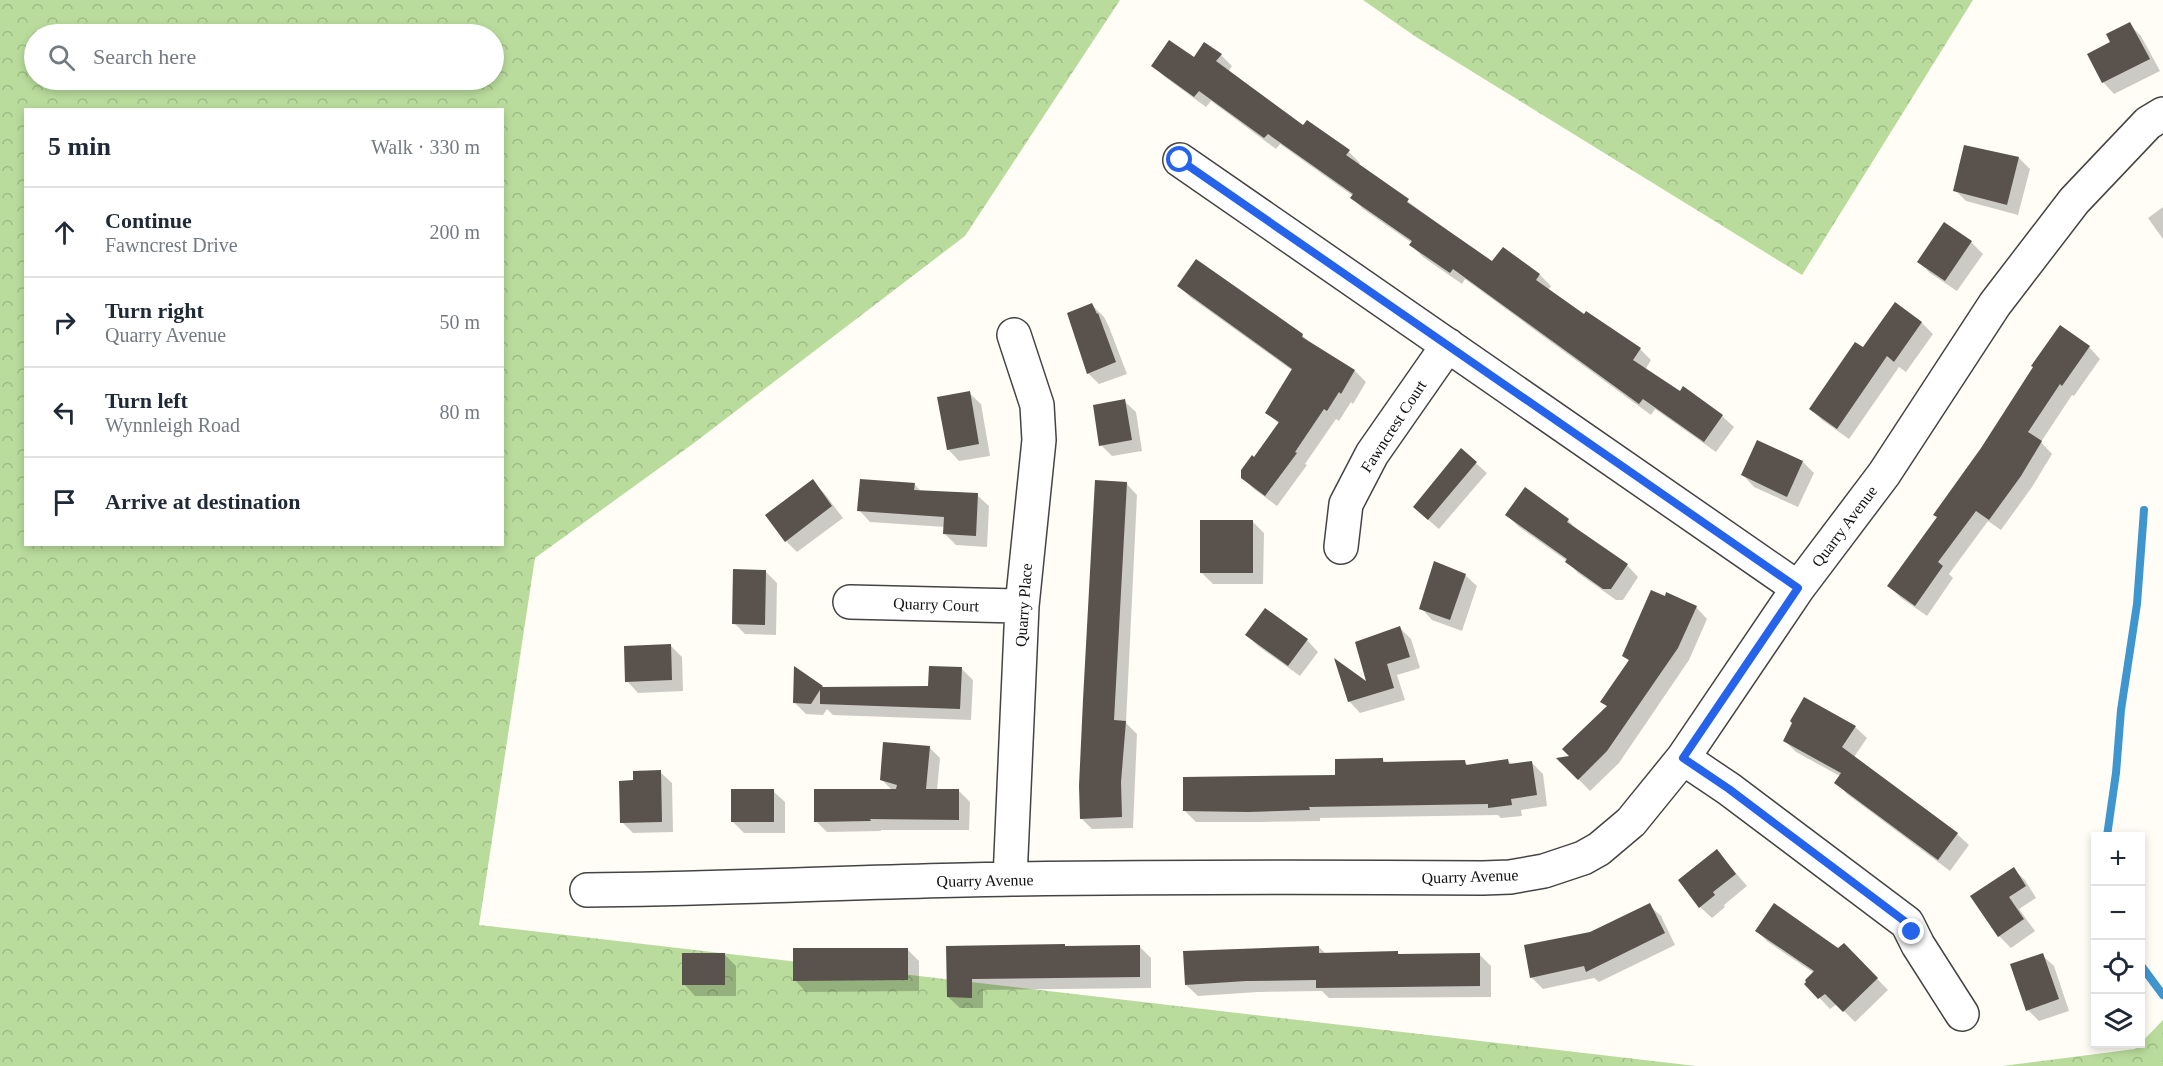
<!DOCTYPE html>
<html lang="en">
<head>
<meta charset="utf-8">
<style>
	:root { --surface:#fff; --page:#f2f2f3; --text:#1f2937; --muted:#747a83; --line:#e0e1e3 }
	body { margin:0; font-family:Georgia,serif; background:var(--page); color:var(--text) }
	.controls { position:absolute; right:18px; bottom:18px; display:grid; overflow:hidden; border-radius:0px; box-shadow:0 3px 9px #0003 }
	.controls button { width:54px; height:54px; display:grid; place-items:center; padding:0; border:0; border-bottom:2px solid var(--line); background:var(--surface); color:var(--text); font:30px sans-serif }
	.stop { position:absolute; width:18px; height:18px; margin:-14px; border:4px solid #2563eb; border-radius:50%; background:#fff }
	.stop.end { background:#2563eb; border-color:#fff; box-shadow:0 2px 6px #0008 }
	.list { margin:0; padding:0; list-style:none }
	h2 { display:flex; justify-content:space-between; align-items:center; height:78px; margin:0; padding:0 24px; font-size:26px }
	h2 small { font-size:20px; font-weight:400; color:var(--muted) }
	.list li { display:grid; grid-template-columns:39px 1fr auto; gap:18px; align-items:center; box-sizing:border-box; height:90px; padding:0 24px; border-top:2px solid var(--line) }
	.list b { display:block; font-size:22px; white-space:nowrap }
	.list p { margin:0; font-size:20px; white-space:nowrap; color:var(--muted) }
	.list em { font-size:20px; font-style:normal; color:var(--muted) }
	.icon { flex:none; width:33px; height:33px; fill:none; stroke:currentColor; stroke-width:2; stroke-linecap:round; stroke-linejoin:round }
	.map { position:relative; flex:none; width:2163px; height:1066px; overflow:hidden }
	.search { position:absolute; background:var(--surface); box-shadow:0 3px 9px #0003; left:24px; top:24px; width:480px; height:66px; display:flex; align-items:center; gap:15px; box-sizing:border-box; padding:0 21px; border-radius:33px; color:var(--muted); font-size:22px }
	.panel { position:absolute; background:var(--surface); box-shadow:0 3px 9px #0003; left:24px; top:108px; width:480px; height:438px; border-radius:0px }
	.map>svg:first-child { display:block }
	.forest { fill:url(#forest-crowns); fill-rule:evenodd }
	.shadow { fill:#0003 }
	.lines { fill:none; stroke-linecap:round; stroke-linejoin:round }
	.stream { stroke:#3f96cf; stroke-width:8 }
	.building { fill:#5a524d }
	.minor-casing { stroke:#444; stroke-width:36 }
	.minor { stroke:#fff; stroke-width:33 }
	.route { stroke:#2563eb; stroke-width:8 }
	.labels { text-anchor:middle; stroke-width:6; stroke-linejoin:round; paint-order:stroke }
	.street-label { font-size:16px; fill:#111; stroke:#fff }
</style>
</head>
<body>
<div class="map">
<svg width="2163" height="1066" viewBox="0 0 2163 1066">
	<defs>
		<pattern id="forest-crowns" width="20" height="18" patternUnits="userSpaceOnUse" patternTransform="scale(1.5)"><rect width="20" height="18" fill="#b9dc9c"/><path d="M2 6a3 3 0 1 1 6 0M12 15a3 3 0 1 1 6 0" fill="none" stroke="#9ebc85"/></pattern>
	</defs>
	<rect width="100%" height="100%" fill="#fffdf5"/>
	<path class="forest" d="M0,0H1120L965,236L694,443L535,558L479,925L1696,1066H0ZM34,34H494V80H34ZM26,110H502V544H26Z
		M1363,0H1973L1802,275L1416,37Z
		M2163,1020V1066H2002L2135,1049Z"/>
	<path class="shadow" d="M2129,24L2141,36L2160,71L2114,94L2103,82Z
		M1221,55L1232,66L1228,72L1304,127L1349,152L1360,163L1358,165L1492,263L1503,249L1540,275L1551,286L1548,290L1585,316L1640,349L1651,360L1645,370L1680,393L1722,416L1734,427L1716,452L1655,409L1651,415L1465,279L1462,284L1423,257L1411,245L1412,243L1363,209L1352,198L1353,196L1280,144L1276,149L1211,101L1206,107L1165,77L1153,66Z
		M2019,158L2030,169L2018,215L1966,201L1955,190Z
		M2163,207V239L2148,218Z
		M1971,242L1983,254L1957,291L1930,273L1919,262Z
		M1179,286L1302,335L1311,344L1355,371L1366,382L1353,404L1351,402L1339,421L1336,419L1305,464L1307,465L1277,506L1254,489L1242,477L1280,425L1267,412L1293,371L1190,297Z
		M1895,304L1922,323L1933,334L1906,372L1899,367L1849,439L1822,420L1811,409L1863,349Z
		M1092,305L1104,317L1109,327L1127,374L1099,384L1088,373Z
		M2089,347L2100,359L2074,396L2072,395L2041,442L2052,454L2032,487L2001,530L1988,521L1949,574L1953,578L1927,616L1901,598L1889,586Z
		M969,393L981,404L990,456L959,461L948,449Z
		M1124,401L1136,412L1142,451L1112,456L1101,445Z
		M1461,450L1487,473L1439,529L1425,517Z
		M1803,462L1814,473L1798,507L1754,487L1743,475Z
		M812,481L824,493L843,518L797,552L786,541Z
		M1126,483L1137,495L1126,723L1137,734L1133,828L1092,829L1081,818Z
		M914,484L922,492L977,495L989,506L987,547L956,545L945,534V527L870,522L859,510Z
		M1526,490L1568,520L1579,532L1627,565L1638,577L1623,600H1616L1578,573L1567,561L1519,527L1507,515Z
		M1252,521L1264,533L1263,584H1213L1202,573Z
		M765,571L777,583L776,635L745,634L734,623Z
		M1465,575L1477,586L1462,631L1432,620L1421,608Z
		M1696,607L1707,619L1689,660L1619,763L1590,791L1559,759L1573,758L1608,707L1602,701L1630,662L1624,656Z
		M1400,628L1411,639L1420,668L1397,675L1405,700L1360,713L1349,701L1368,685Z
		M1247,635L1307,640L1318,652L1300,676L1258,646Z
		M670,645L682,657L683,691L638,693L627,681Z
		M961,668L973,680L971,720L833,715L827,709L823,715L806,714L795,703L796,669L824,689L930,687Z
		M1855,727L1867,738L1854,757L1957,834L1969,845L1950,871L1847,794L1836,782L1840,776L1796,752L1784,740Z
		M929,747L940,758L937,790L959,791L970,802L969,830H881V831L827,832L816,821L892,790L882,780Z
		M1383,760L1387,764L1464,762L1469,766L1508,761L1513,765L1532,763L1543,774L1547,806L1521,810L1522,816L1501,818L1498,815L1320,818V821L1260,822H1196L1184,810L1337,777Z
		M660,772L672,783L673,832L633,833L622,822Z
		M773,791L785,802V833H744L733,822Z
		M1717,851L1747,886L1724,905L1725,907L1712,918L1700,907Z
		M2013,869L2025,880L2036,898L2019,909L2035,931L2011,948L1999,936L1973,897Z
		M1649,905L1661,916L1675,945L1599,982L1594,978L1543,989L1531,977L1590,934Z
		M1757,931L1855,956L1888,990L1855,1022L1837,1004L1830,1009L1806,984L1814,973L1768,942Z
		M1139,946L1151,958V988L983,990V1008H960L948,997V948Z
		M1319,947L1326,954L1398,953L1401,956L1479,954L1491,966V997L1329,998L1322,991L1258,992L1198,996L1186,985Z
		M907,949L919,961V991L806,992L795,980Z
		M725,955L736,966V996H695L684,984Z
		M2042,955L2054,966L2069,1011L2039,1021L2028,1010Z"/>
	<g class="lines">
		<path class="stream" d="M2107,836L2116,773L2121,710L2137,604L2144,510
			M2140,964L2163,995"/>
	</g>
	<path class="building" d="M2130,22L2150,59L2102,83L2087,54L2110,42L2106,34Z
		M1169,40L1194,57L1204,42L1222,54L1216,61L1303,125L1307,120L1350,150L1346,155L1409,199L1407,202L1492,261L1503,247L1540,274L1536,280L1584,314L1586,311L1641,348L1633,360L1680,391L1683,386L1723,415L1704,442L1643,399L1639,404L1453,269L1450,273L1409,245L1412,241L1350,198L1353,194L1268,134L1264,138L1199,91L1194,97L1151,66Z
		M1964,145L2019,157L2007,205L1953,191Z
		M1944,222L1972,241L1945,281L1917,262Z
		M1196,259L1303,334L1302,337L1355,370L1341,394L1339,392L1327,411L1324,409L1295,452L1297,453L1265,496L1241,478V470L1252,455L1254,457L1279,422L1265,413L1292,369L1177,286Z
		M1895,302L1922,322L1894,362L1887,356L1837,429L1809,409L1855,342L1863,347Z
		M1092,303L1097,314L1098,313L1116,362L1087,374L1067,313Z
		M2060,325L2090,346L2062,386L2060,384L2028,432L2042,441L2021,476L1989,520L1976,511L1938,562L1943,566L1915,606L1887,586L1937,517L1933,515L1981,448L2033,367L2031,366Z
		M970,391L979,444L947,450L937,397Z
		M1125,399L1132,440L1099,446L1093,405Z
		M1757,440L1803,461L1787,497L1741,475Z
		M1461,448L1477,462L1428,520L1413,507Z
		M813,479L832,506L785,542L765,515Z
		M860,479L915,483L914,490L978,493L976,536L943,534L944,517L857,511Z
		M1095,480L1127,482L1114,720L1126,721L1121,782L1122,817L1080,819L1079,786L1083,700Z
		M1525,487L1569,519L1567,522L1628,564L1611,589H1603L1565,562L1567,559L1505,515Z
		M1200,520H1253V573H1200Z
		M1434,561L1466,574L1450,620L1419,609Z
		M733,569L766,570L765,625L732,624Z
		M1651,590L1665,596L1666,592L1697,606L1678,648L1607,751L1578,780L1556,758L1569,756L1562,749L1607,706L1600,702L1629,660L1622,656Z
		M1265,608L1308,639L1288,666L1245,635Z
		M1400,626L1410,657L1387,664L1394,688L1348,702L1334,658L1366,681L1355,642Z
		M671,644L672,680L625,682L624,646Z
		M794,666L823,686L822,687L928,686L929,666L962,667L960,709L820,704V690L811,704L793,703Z
		M1804,697L1856,726L1842,747L1958,833L1938,860L1834,783L1841,773L1783,741L1792,723L1790,721Z
		M883,742L930,746L926,789H959V820L870,819L871,821L814,822V789H896L897,785L880,780Z
		M1383,758V762L1465,760L1466,765L1508,759L1509,764L1532,761L1537,795L1511,799L1512,805L1488,808V804L1309,807L1310,810L1248,812L1183,811V777L1335,775V759Z
		M661,770L662,822L620,823L619,781L633,780V771Z
		M731,789H774V822H731Z
		M1717,849L1736,874L1713,892L1715,895L1699,908L1678,880Z
		M2014,867L2026,886L2009,897L2024,919L1998,937L1970,896Z
		M1650,903L1665,933L1586,972L1584,966L1530,978L1524,945L1590,932Z
		M1774,903L1838,948L1844,943L1878,978L1843,1012L1825,994L1818,999L1804,984L1806,982L1805,980L1814,971L1755,931Z
		M1065,944V946L1140,945V977L972,979V998L947,997L946,946Z
		M1319,946V953L1398,951V954L1480,953V986L1316,988V980L1246,981L1185,985L1183,951Z
		M793,948H908V980L793,981Z
		M682,953H725V985H682Z
		M2043,953L2059,999L2026,1011L2010,964Z"/>
	<g class="lines">
		<g class="minor-casing">
			<path id="minor" d="M1180,160L1798,588
				M1341,547L1346,504L1372,454L1448,345
				M850,602L1022,606
				M1683,758L1729,789L1907,923L1918,945L1962,1014
				M1010,879L1022,606L1039,440L1037,405L1014,335
				M587,890C729,889 870,881 1012,879C1169,877 1326,877 1483,878L1510,877L1544,871L1583,858L1599,849L1631,822L1683,758L1798,588L1884,474L1995,304L2074,201L2148,123L2163,114"/>
		</g>
		<use href="#minor" class="minor"/>
	</g>
	<g class="lines">
		<path class="route" d="M1180,160L1798,588L1683,758L1729,789L1907,923L1912,932"/>
	</g>
	<g class="labels">
		<g class="street-label">
			<text transform="translate(1393 426) rotate(-57)" y="6">Fawncrest Court</text>
			<text transform="translate(1844 526) rotate(-53)" y="6">Quarry Avenue</text>
			<text transform="translate(936 604) rotate(2)" y="6">Quarry Court</text>
			<text transform="translate(1023 605) rotate(-86)" y="6">Quarry Place</text>
			<text transform="translate(1470 876) rotate(-2)" y="6">Quarry Avenue</text>
			<text transform="translate(985 880) rotate(-1)" y="6">Quarry Avenue</text>
		</g>
	</g>
</svg>
<div class="controls">
<button>+</button>
<button>−</button>
<button><svg class="icon" aria-label="locate" viewBox="0 0 24 24"><circle cx="12" cy="12" r="6"/><path d="M12 2v4M12 18v4M2 12h4M18 12h4"/></svg></button>
<button><svg class="icon" aria-label="layers" viewBox="0 0 24 24"><path d="M12 4l9 5-9 5-9-5zM3 14l9 5 9-5"/></svg></button>
</div>
<div class="stop" style="left:1180px;top:160px"></div>
<div class="stop end" style="left:1912px;top:932px"></div>
<div class="search"><svg class="icon" aria-label="search" viewBox="0 0 24 24"><circle cx="10" cy="10" r="6"/><path d="M15 15l6 6"/></svg>Search here</div>
<section class="panel">
<h2>5 min<small>Walk · 330 m</small></h2>
<ul class="list">
<li><svg class="icon" aria-label="ahead" viewBox="0 0 24 24"><path d="M12 20V5M6 11l6-6 6 6"/></svg><div><b>Continue</b><p>Fawncrest Drive</p></div><em>200 m</em></li>
<li><svg class="icon" aria-label="right" viewBox="0 0 24 24"><path d="M7 20v-9h11M14 6l5 5-5 5"/></svg><div><b>Turn right</b><p>Quarry Avenue</p></div><em>50 m</em></li>
<li><svg class="icon" aria-label="left" viewBox="0 0 24 24"><path d="M17 20v-9H6M10 6l-5 5 5 5"/></svg><div><b>Turn left</b><p>Wynnleigh Road</p></div><em>80 m</em></li>
<li><svg class="icon" aria-label="arrive" viewBox="0 0 24 24"><path d="M6 21V4h12l-3 4 3 4H6"/></svg><div><b>Arrive at destination</b></div></li>
</ul>
</section>
</div>
</body>
</html>
